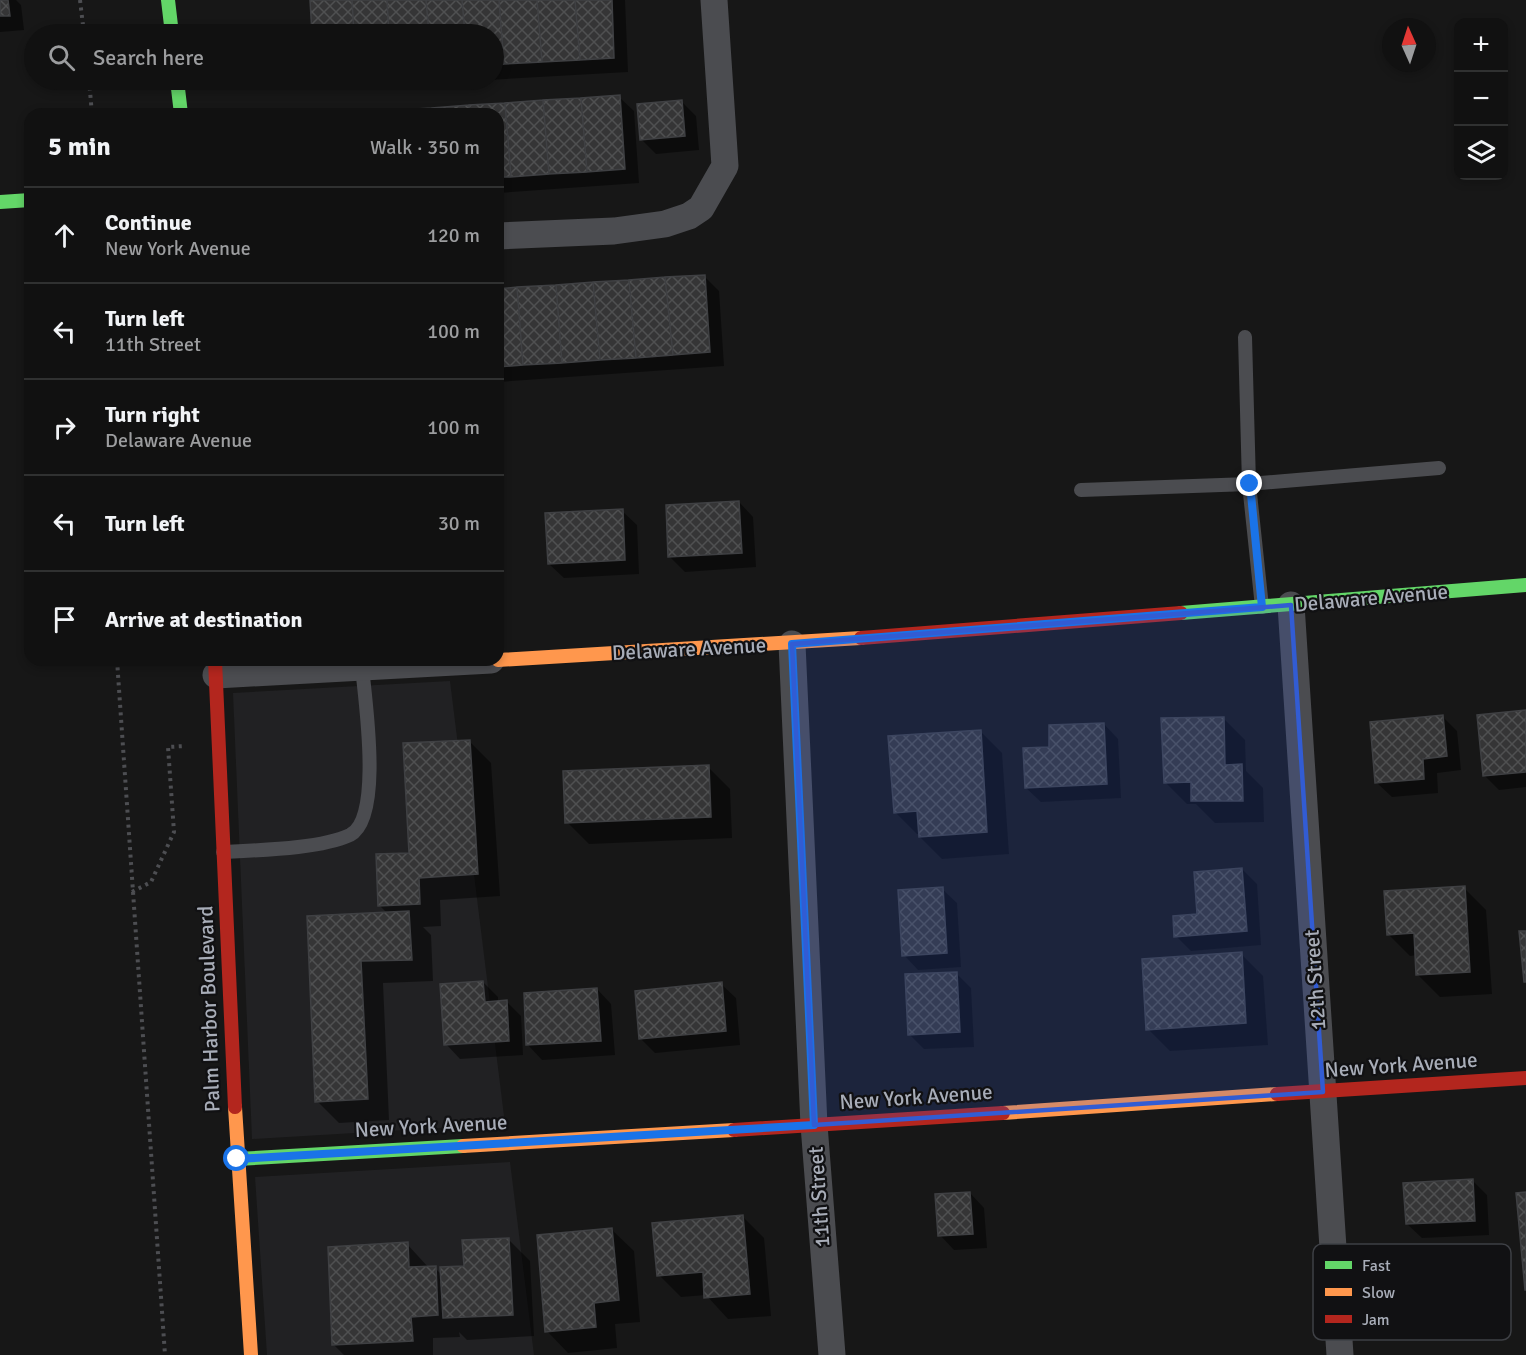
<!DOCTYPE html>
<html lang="en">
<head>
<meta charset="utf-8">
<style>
	:root { --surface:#111; --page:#1a1a1a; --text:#f1f3f6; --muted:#9c9d9f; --line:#303131 }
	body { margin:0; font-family:Signika,sans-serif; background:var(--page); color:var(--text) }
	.controls { position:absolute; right:18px; top:18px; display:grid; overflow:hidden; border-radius:12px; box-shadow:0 3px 9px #0003 }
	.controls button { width:54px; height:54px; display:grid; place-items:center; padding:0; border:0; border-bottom:2px solid var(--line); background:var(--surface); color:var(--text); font:30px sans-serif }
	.compass { position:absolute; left:1382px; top:18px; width:54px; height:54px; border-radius:50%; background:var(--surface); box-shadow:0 3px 9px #0003; rotate:357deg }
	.stop { position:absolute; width:18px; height:18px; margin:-14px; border:4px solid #1a73e8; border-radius:50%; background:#fff }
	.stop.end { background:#1a73e8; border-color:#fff; box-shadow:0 2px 6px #0008 }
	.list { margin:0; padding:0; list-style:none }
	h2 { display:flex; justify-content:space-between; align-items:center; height:78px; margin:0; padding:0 24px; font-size:26px }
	h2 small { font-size:20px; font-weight:400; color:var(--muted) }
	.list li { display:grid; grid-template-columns:39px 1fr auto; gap:18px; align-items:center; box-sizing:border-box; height:96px; padding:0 24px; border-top:2px solid var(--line) }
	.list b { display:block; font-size:22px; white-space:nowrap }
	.list p { margin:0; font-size:20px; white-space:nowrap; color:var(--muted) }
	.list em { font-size:20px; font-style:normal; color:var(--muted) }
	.icon { flex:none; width:33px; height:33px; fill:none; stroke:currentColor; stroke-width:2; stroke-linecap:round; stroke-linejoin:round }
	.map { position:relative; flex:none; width:1526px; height:1355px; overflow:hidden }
	.search { position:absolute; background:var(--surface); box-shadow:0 3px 9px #0003; left:24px; top:24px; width:480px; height:66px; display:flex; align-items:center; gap:15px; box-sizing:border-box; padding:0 21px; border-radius:33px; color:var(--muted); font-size:22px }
	.panel { position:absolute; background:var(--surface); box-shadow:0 3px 9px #0003; left:24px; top:108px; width:480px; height:558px; border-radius:18px }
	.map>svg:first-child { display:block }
	.built { fill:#212123 }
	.shadow { fill:#0007 }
	.building { fill:url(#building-cross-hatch); stroke:#3f4043; stroke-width:1.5 }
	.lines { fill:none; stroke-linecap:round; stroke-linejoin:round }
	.path { stroke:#4d4e52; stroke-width:4; stroke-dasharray:3 4.5; stroke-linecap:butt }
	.lane { stroke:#4b4c50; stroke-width:14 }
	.street { stroke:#4b4c50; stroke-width:27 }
	.fast { stroke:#63d668; stroke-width:14 }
	.slow { stroke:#ff974d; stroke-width:14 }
	.jam { stroke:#b3261e; stroke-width:14 }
	.route { stroke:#1a73e8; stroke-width:8 }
	.marked { fill:#325cd3; fill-opacity:0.2; stroke:#325cd3; stroke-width:4.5; stroke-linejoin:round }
	.labels { text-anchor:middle; stroke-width:4.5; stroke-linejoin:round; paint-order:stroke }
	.street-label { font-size:21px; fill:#a8adb8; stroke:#111113 }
	.key { fill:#111113; stroke:#3e4045; stroke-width:1.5 }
	.key-label { font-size:16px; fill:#a8adb8 }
</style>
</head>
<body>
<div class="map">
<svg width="1526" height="1355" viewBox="0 0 1526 1355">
	<defs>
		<pattern id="building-cross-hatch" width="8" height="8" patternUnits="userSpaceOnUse" patternTransform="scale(1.5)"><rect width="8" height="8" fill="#353536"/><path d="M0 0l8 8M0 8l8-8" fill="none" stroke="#4f5051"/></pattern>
	</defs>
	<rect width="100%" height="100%" fill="#171717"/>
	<path class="built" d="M450,681L505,1124L252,1139L233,693Z
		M510,1162L534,1355H267L255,1177Z"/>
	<path class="shadow" d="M0,0H16L21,5L24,30L0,32V36Z
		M625,0L628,72L330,89L320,80H494V34H313L311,1Z
		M619,97L634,111L639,183L498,193V114H357Z
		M681,101L696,116L699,150L656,154L641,139Z
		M704,276L719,291L724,366L498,382V290Z
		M739,502L753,517L756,567L685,572L670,557Z
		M622,511L637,525L639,574L564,578L549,564Z
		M1526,712V787L1499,790L1484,775Z
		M1443,717L1457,731L1461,770L1437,773L1438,793L1392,797L1377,783Z
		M1223,718L1245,740L1246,771L1263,788L1264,822L1215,823L1196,804H1187L1165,782Z
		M1104,724L1118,739L1121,798L1041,802L1026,788Z
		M980,731L1002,753L1009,854L942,859L920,837V834H917L895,812Z
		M469,741L491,763L500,896L440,900L441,926L423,927L431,935L433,981L383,983L389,1120L339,1123L317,1101L309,917L388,914L380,906L410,854Z
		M708,767L730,789L732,838L589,844L567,822Z
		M1242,869L1257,884L1261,945L1191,951L1176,936Z
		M1464,888L1486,910L1492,994L1440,997L1418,975L1417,955L1410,956L1388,934Z
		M942,889L957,903L961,967L918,970L904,955Z
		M1241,954L1263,976L1268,1045L1170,1051L1148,1029Z
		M956,973L971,988L974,1047L924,1049L909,1034Z
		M483,982L498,997V1002L506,1001L521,1016L523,1055L460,1059L446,1044Z
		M721,984L736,998L740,1045L655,1053L640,1038Z
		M597,989L611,1004L615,1055L542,1060L528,1045Z
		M1473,1181L1487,1195L1489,1235L1422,1238L1407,1224Z
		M970,1193L984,1208L987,1248L954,1250L940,1235Z
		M742,1216L764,1238L771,1316L728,1319L706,1295L681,1297L659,1275Z
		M612,1230L634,1251L640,1322L615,1324L617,1348L568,1353L547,1331Z
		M508,1239L530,1261L534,1336L467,1340L459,1332L460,1337L433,1338V1355H344L334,1345L407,1244L429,1268H435L442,1275L465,1267Z"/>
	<path class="building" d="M0,0H8L10,16H0Z
		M310,0H352L354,34H312Z
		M352,0H387L389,34H354Z
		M387,0H426L429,34H389Z
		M426,0H462L465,34H429Z
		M462,0H499L504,64L494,65V34H465Z
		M499,0H537L542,62L504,64Z
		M537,0H575L580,60L542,62Z
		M575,0H612L614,58L580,60Z
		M620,95L625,169L587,172L581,98Z
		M581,98L587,172L549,174L543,100Z
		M543,100L549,174L511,177L505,103Z
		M682,100L685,136L640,140L637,104Z
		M505,103L511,177H498V114H470L469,105Z
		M469,105L470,114H432V108Z
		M432,108V114H396V110Z
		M396,110V114H360V112Z
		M705,275L710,352L673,355L665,277Z
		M665,277L673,355L636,358L629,280Z
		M629,280L636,358L600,360L593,282Z
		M593,282L600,360L562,363L556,285Z
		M556,285L562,363L523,365L517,287Z
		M517,287L523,365L498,367V289Z
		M739,501L742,553L668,557L666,505Z
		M623,509L625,560L548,564L545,513Z
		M1526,710V772L1483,776L1477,715Z
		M1443,715L1447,756L1423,759L1424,779L1375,783L1370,722Z
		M1224,717L1225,765L1242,764L1243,801H1191V782L1164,783L1161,718Z
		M1104,723L1107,784L1025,788L1023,748L1049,747V725Z
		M981,730L987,832L919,837L917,811L894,813L888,736Z
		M470,740L478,874L419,878L420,904L378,906L376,854L409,853L403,743Z
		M709,765L711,817L565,823L563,771Z
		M1242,868L1247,931L1174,937L1173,916L1197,914L1194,872Z
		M1465,886L1470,972L1416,975L1414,933L1387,935L1384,891Z
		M943,887L947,953L902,956L898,890Z
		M409,911L412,960L361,961L368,1099L315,1102L307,916Z
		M1519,931H1526V982H1524Z
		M1242,952L1246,1023L1146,1030L1142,959Z
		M957,972L960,1032L908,1035L905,974Z
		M483,981L485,1002L507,1000L509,1041L444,1045L440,984Z
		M722,982L726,1031L639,1039L635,991Z
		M597,988L601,1041L526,1045L524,993Z
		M1473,1179L1475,1221L1406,1224L1403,1183Z
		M970,1192L973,1234L938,1236L935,1194Z
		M1526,1192V1290H1525L1516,1193Z
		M743,1215L750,1294L704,1298L703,1272L657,1276L652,1223Z
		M612,1228L619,1300L594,1303L596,1327L545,1332L537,1235Z
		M509,1238L513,1315L443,1318L440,1267L464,1266L462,1240Z
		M408,1242L409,1267L436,1266L438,1315L411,1317L413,1341L332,1345L328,1247Z"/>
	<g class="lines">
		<path class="path" d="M80,0L84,34
			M89,80L92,114
			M117,660L165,1355
			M132,892L151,882L174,832L168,747L185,746"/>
		<path class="lane" d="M1245,337L1249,484L1262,607
			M1081,490L1249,484L1439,468
			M223,852C258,850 320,849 350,835C383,818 365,700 362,667"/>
		<path class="street" d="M498,236L614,231L665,224L689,216L701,208L725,166L714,0
			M1291,605L1340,1355
			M792,644L814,1125L832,1355
			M216,675L491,660"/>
		<path class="fast" d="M168,0L172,34
			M177,80L181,114
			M0,202L30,200
			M1181,613L1526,585
			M237,1159L463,1146"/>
		<path class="slow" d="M498,660L861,638
			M235,1107L251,1355
			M1003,1113L1277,1094
			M463,1146L734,1130"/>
		<path class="jam" d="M861,638L1181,613
			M215,660L235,1107
			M1277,1094L1526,1078
			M734,1130L1003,1113"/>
	</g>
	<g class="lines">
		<path class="route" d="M237,1159L814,1125L792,644L1262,607L1250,484"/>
	</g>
	<path class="marked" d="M1291,605L1323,1092L814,1125L792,644Z"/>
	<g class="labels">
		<g class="street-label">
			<text transform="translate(1371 598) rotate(-5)" y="7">Delaware Avenue</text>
			<text transform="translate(689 649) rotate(-3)" y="7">Delaware Avenue</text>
			<text transform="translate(1315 980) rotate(-94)" y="7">12th Street</text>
			<text transform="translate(209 1009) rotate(-92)" y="7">Palm Harbor Boulevard</text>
			<text transform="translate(1401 1065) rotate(-4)" y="7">New York Avenue</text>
			<text transform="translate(916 1097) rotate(-4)" y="7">New York Avenue</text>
			<text transform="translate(431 1126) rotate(-3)" y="7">New York Avenue</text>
			<text transform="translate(819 1197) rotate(-94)" y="7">11th Street</text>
		</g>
	</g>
	<rect x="1313" y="1244" width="198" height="96" rx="9" class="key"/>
	<rect x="1325" y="1261" width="27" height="8" fill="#63d668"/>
	<rect x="1325" y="1288" width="27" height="8" fill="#ff974d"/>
	<rect x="1325" y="1315" width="27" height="8" fill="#b3261e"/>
	<g class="key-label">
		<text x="1362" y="1271">Fast</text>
		<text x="1362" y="1298">Slow</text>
		<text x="1362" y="1325">Jam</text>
	</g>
</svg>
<div class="controls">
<button>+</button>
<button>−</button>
<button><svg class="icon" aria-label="layers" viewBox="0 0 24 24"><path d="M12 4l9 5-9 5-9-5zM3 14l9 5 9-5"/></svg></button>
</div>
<svg class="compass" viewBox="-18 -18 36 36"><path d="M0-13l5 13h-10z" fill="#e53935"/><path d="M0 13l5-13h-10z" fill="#9c9d9f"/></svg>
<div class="stop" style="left:237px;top:1159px"></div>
<div class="stop end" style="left:1250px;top:484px"></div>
<div class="search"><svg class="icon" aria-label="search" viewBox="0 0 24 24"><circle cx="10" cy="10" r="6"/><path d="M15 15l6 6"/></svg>Search here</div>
<section class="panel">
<h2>5 min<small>Walk · 350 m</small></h2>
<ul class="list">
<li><svg class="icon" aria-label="ahead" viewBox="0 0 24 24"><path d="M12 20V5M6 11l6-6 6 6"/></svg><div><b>Continue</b><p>New York Avenue</p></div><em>120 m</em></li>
<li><svg class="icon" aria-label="left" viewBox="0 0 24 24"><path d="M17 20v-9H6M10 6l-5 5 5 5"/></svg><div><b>Turn left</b><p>11th Street</p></div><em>100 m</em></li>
<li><svg class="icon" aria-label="right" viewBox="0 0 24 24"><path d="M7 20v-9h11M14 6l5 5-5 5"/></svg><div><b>Turn right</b><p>Delaware Avenue</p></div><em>100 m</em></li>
<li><svg class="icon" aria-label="left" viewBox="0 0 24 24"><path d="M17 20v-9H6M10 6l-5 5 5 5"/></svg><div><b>Turn left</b></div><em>30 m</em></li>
<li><svg class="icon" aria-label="arrive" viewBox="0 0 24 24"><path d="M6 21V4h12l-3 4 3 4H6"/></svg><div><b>Arrive at destination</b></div></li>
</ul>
</section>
</div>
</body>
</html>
